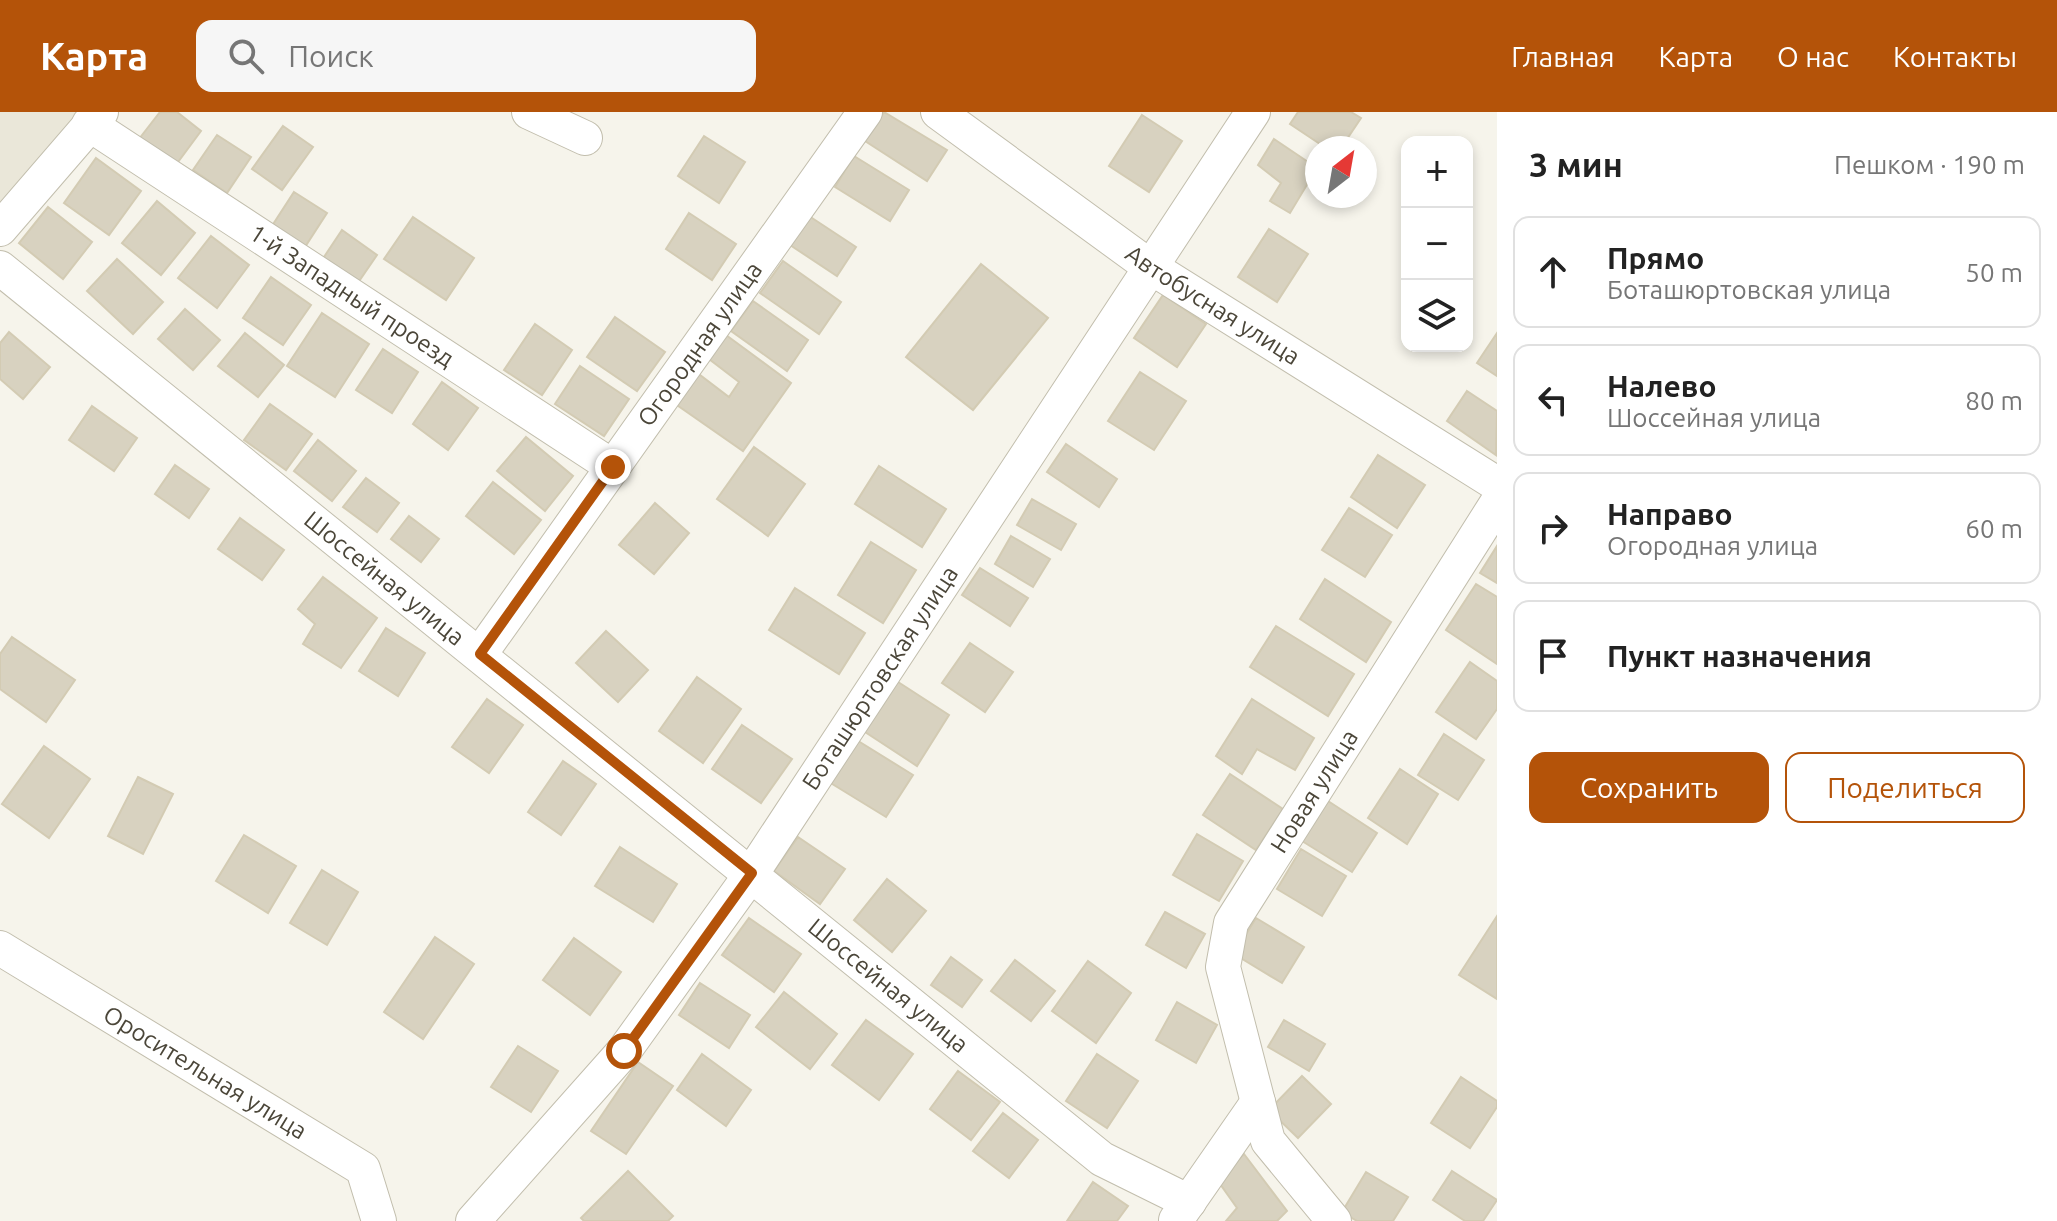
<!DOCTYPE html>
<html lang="ru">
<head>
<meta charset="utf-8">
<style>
	:root { --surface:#fff; --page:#f6f6f6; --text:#222; --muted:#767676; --line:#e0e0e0; --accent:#b45309 }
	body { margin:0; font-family:Ubuntu,sans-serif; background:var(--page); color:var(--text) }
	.controls { position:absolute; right:24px; top:24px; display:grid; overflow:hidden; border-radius:16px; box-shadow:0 4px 12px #0003 }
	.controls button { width:72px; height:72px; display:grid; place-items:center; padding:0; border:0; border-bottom:2px solid var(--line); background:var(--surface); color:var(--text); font:40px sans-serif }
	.compass { position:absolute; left:1305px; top:24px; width:72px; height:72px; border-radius:50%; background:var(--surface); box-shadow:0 4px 12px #0003; rotate:31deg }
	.stop { position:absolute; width:24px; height:24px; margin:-18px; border:6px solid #b45309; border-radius:50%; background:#fff }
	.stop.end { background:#b45309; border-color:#fff; box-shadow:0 2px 8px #0008 }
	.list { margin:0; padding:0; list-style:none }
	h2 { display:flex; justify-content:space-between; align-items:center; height:104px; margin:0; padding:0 32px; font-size:34px }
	h2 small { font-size:26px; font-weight:400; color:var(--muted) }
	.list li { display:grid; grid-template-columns:52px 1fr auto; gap:24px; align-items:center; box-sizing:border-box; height:112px; margin:0 16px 16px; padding:0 16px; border:2px solid var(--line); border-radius:16px }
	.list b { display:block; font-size:30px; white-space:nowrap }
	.list p { margin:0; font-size:26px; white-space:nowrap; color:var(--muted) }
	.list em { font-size:26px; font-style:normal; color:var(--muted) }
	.actions { display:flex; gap:16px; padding:24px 32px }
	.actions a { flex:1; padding:18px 0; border:2px solid var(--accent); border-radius:16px; text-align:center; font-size:28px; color:var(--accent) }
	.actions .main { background:var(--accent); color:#fff }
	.icon { flex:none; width:44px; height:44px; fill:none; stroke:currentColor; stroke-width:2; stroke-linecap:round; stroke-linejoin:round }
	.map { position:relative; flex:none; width:1497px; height:1109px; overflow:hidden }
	header { display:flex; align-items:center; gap:48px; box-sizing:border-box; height:112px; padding:0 40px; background:var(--accent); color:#fff }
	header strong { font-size:38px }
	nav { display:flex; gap:44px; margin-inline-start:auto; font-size:28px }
	.search { width:560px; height:72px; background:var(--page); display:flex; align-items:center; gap:20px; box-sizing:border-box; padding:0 28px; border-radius:16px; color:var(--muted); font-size:30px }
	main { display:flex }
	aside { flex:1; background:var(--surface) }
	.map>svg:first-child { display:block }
	.residential { fill:#eae7d9 }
	.building { fill:#d8d2c0; stroke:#d3cbb3; stroke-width:2 }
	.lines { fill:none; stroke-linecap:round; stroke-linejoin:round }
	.minor-casing { stroke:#c2bead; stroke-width:36 }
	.minor { stroke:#fff; stroke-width:34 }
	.route { stroke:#b45309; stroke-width:10 }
	.labels { text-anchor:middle; stroke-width:7; stroke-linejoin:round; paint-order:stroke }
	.street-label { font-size:24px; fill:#4b4639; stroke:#fff }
</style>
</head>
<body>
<header>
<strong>Карта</strong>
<div class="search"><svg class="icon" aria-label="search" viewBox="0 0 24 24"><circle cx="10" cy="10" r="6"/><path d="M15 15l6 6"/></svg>Поиск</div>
<nav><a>Главная</a><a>Карта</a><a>О нас</a><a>Контакты</a></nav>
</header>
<main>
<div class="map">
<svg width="1497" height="1109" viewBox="0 0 1497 1109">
	<rect width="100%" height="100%" fill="#f6f4eb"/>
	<path class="residential" d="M0,0H99L0,117Z"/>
	<path class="building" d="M160,0H177L201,19L175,54L139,27Z
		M884,0L947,38L927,69L865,29Z
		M1298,0H1351L1361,6L1341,36H1326L1290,12Z
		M1142,3L1182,29L1149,80L1109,54Z
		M283,14L313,35L282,78L252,57Z
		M217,23L251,45L227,81L193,58Z
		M704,24L745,50L719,91L678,64Z
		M1274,27L1317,56L1290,101L1270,89L1281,71L1258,53Z
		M854,44L909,78L890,109L835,75Z
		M96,46L141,79L109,123L64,91Z
		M294,80L327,101L303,138L270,117Z
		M157,89L195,121L161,163L122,131Z
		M48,95L92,130L63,167L19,131Z
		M689,101L736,132L712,168L666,137Z
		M809,104L856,135L837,164L790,133Z
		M413,105L474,146L446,188L384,147Z
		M1269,117L1308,142L1277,190L1238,165Z
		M342,118L377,143L355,175L320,151Z
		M211,124L249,153L217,196L178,166Z
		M117,147L163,190L133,222L87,179Z
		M783,149L841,190L819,222L760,181Z
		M981,152L1048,206L973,298L906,245Z
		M271,165L311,193L283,233L243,206Z
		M1163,183L1206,212L1177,255L1134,226Z
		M753,189L808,228L787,259L731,219Z
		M185,197L220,228L193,258L158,227Z
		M322,201L369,232L335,285L287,254Z
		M615,205L665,240L637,279L587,245Z
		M535,212L572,238L542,283L504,258Z
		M9,220L50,255L23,287L0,267V231Z
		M245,221L284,253L258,285L218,254Z
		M1497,221V264L1477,251Z
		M726,223L791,271L743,339L674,291L696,260L729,285L739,270L709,247Z
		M383,237L418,260L392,301L356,278Z
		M580,254L629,287L604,324L555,292Z
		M1140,260L1186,289L1154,338L1108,309Z
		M442,270L478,296L448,338L413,312Z
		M1467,279L1497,299L1496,343L1447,309Z
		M270,292L312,322L286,358L244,328Z
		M92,294L137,326L114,359L69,328Z
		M526,325L573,364L545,399L497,359Z
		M318,328L356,359L332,389L294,359Z
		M1066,332L1117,367L1099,395L1047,360Z
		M754,335L805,372L768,424L717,387Z
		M1378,343L1425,373L1397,416L1351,385Z
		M175,353L209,377L189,406L155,382Z
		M879,354L946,397L922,435L855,392Z
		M366,366L399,391L377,420L343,395Z
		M493,370L541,408L514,442L466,404Z
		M1032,387L1076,412L1061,438L1017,413Z
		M655,391L689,421L654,462L619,433Z
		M1349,396L1392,423L1365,465L1322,438Z
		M409,404L439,427L421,450L391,427Z
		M240,406L284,438L262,468L218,437Z
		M1011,424L1050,447L1033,475L995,452Z
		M871,430L916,458L883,511L838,483Z
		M1497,434V471L1480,461Z
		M980,456L1028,486L1010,514L962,483Z
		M323,465L377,506L341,556L303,532L315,512L298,497Z
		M1325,467L1391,510L1366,550L1300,507Z
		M1476,472L1497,485V552L1446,518Z
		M795,476L865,521L839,562L769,518Z
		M1276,514L1354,562L1328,604L1250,555Z
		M386,516L425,541L398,584L359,559Z
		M606,519L648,558L618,590L576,551Z
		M12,525L75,568L46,610L0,577V542Z
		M970,531L1013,560L985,600L942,571Z
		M1470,550L1497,569V597L1476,627L1436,600Z
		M697,565L741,597L703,651L659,619Z
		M895,568L949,603L917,654L862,618Z
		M487,587L523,613L489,661L452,635Z
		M1252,587L1314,626L1295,658L1257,637L1242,662L1216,644Z
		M742,613L792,647L761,691L712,657Z
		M1444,622L1484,648L1458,688L1418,663Z
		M855,627L913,663L886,705L829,670Z
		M44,634L90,667L49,726L2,692Z
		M563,649L596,672L561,723L528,700Z
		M1400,657L1438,682L1407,732L1368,706Z
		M1230,662L1283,697L1256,738L1203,703Z
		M138,665L173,682L143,742L108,724Z
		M1328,689L1377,721L1352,760L1302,729Z
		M1197,722L1243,749L1219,789L1173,763Z
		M244,723L296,754L268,801L216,769Z
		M798,725L845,757L820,792L774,759Z
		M620,735L677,772L653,810L595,774Z
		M1301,737L1346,764L1322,804L1277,777Z
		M322,758L358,780L327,833L290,811Z
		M887,767L926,799L892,840L854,808Z
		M1165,800L1205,822L1186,856L1146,833Z
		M1497,804V887L1459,863Z
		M749,806L801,842L774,880L722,843Z
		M1256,806L1304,835L1282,871L1234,842Z
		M435,825L474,852L423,927L384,900Z
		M574,826L621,860L590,903L543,868Z
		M951,845L982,868L962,895L931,873Z
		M1015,848L1055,879L1031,909L991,879Z
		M1088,849L1131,881L1096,931L1052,899Z
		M700,871L750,903L729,936L679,903Z
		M784,880L837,922L810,957L756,915Z
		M1177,890L1217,913L1196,951L1156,928Z
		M866,908L913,942L879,988L832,953Z
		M1284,908L1325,932L1309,959L1268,935Z
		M518,934L558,959L531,1000L491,975Z
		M702,942L751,978L726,1014L677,978Z
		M1097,942L1138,969L1107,1016L1066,989Z
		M638,950L673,974L626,1042L591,1019Z
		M958,959L1000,990L971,1028L930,997Z
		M1302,964L1331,992L1298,1026L1269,998Z
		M1461,965L1497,989V995L1470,1036L1431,1011Z
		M1003,1001L1038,1028L1009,1066L973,1039Z
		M1244,1042L1287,1099L1277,1109H1226L1237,1096L1218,1069Z
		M628,1059L673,1104L668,1109H584L581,1106Z
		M1452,1059L1497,1088L1483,1109H1465L1433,1088Z
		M1366,1060L1408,1085L1393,1109H1357L1342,1100Z
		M1093,1070L1128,1094L1117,1109H1067Z"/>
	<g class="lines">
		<g class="minor-casing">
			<g id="minor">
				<path d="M529,0L585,26"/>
				<path id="s1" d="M938,0L1149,154L1497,372"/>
				<path id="s2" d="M89,12L613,355"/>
				<path d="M0,117L101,0"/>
				<path id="s3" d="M0,156L1102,1047L1189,1090"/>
				<path id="s4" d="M480,542L865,0"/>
				<path id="s5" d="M0,836L363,1057L379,1109"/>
				<path d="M1176,1108L1258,990"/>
				<path id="s6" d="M473,1109L624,939L752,761L1253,0"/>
				<path id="s7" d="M1334,1109L1268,1029L1223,855L1231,811L1497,391"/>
			</g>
		</g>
		<use href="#minor" class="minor"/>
	</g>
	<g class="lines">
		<path class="route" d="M613,355L480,542L752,761L624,939"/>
	</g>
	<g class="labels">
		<g class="street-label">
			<text dy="8" stroke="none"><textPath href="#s2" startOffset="314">1-й Западный проезд</textPath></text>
			<text dy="8" stroke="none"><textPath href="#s1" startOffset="336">Автобусная улица</textPath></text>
			<text dy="8" stroke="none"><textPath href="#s4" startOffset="380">Огородная улица</textPath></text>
			<text dy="8" stroke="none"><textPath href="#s3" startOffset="494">Шоссейная улица</textPath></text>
			<text dy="8" stroke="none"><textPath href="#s6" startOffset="680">Боташюртовская улица</textPath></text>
			<text dy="8" stroke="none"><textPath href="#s7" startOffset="484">Новая улица</textPath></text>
			<text dy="8" stroke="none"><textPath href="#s3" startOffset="1142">Шоссейная улица</textPath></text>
			<text dy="8" stroke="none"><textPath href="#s5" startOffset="240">Оросительная улица</textPath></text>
		</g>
	</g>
</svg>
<div class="controls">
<button>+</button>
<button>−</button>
<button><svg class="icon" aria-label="layers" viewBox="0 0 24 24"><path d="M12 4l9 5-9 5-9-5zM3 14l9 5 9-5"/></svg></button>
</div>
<svg class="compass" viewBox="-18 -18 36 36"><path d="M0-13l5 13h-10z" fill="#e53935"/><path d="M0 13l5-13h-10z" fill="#767676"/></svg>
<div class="stop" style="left:624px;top:939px"></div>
<div class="stop end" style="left:613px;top:355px"></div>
</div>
<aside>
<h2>3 мин<small>Пешком · 190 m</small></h2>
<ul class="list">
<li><svg class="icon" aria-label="ahead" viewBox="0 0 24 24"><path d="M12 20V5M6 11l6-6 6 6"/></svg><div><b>Прямо</b><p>Боташюртовская улица</p></div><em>50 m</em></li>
<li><svg class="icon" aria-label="left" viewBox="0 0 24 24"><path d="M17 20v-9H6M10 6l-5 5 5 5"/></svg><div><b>Налево</b><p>Шоссейная улица</p></div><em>80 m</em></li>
<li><svg class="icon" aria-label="right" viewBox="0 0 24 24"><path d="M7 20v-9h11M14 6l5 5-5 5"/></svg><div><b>Направо</b><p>Огородная улица</p></div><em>60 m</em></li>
<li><svg class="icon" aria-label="arrive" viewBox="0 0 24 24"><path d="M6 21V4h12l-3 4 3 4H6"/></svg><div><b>Пункт назначения</b></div></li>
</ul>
<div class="actions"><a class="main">Сохранить</a><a>Поделиться</a></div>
</aside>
</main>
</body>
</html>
